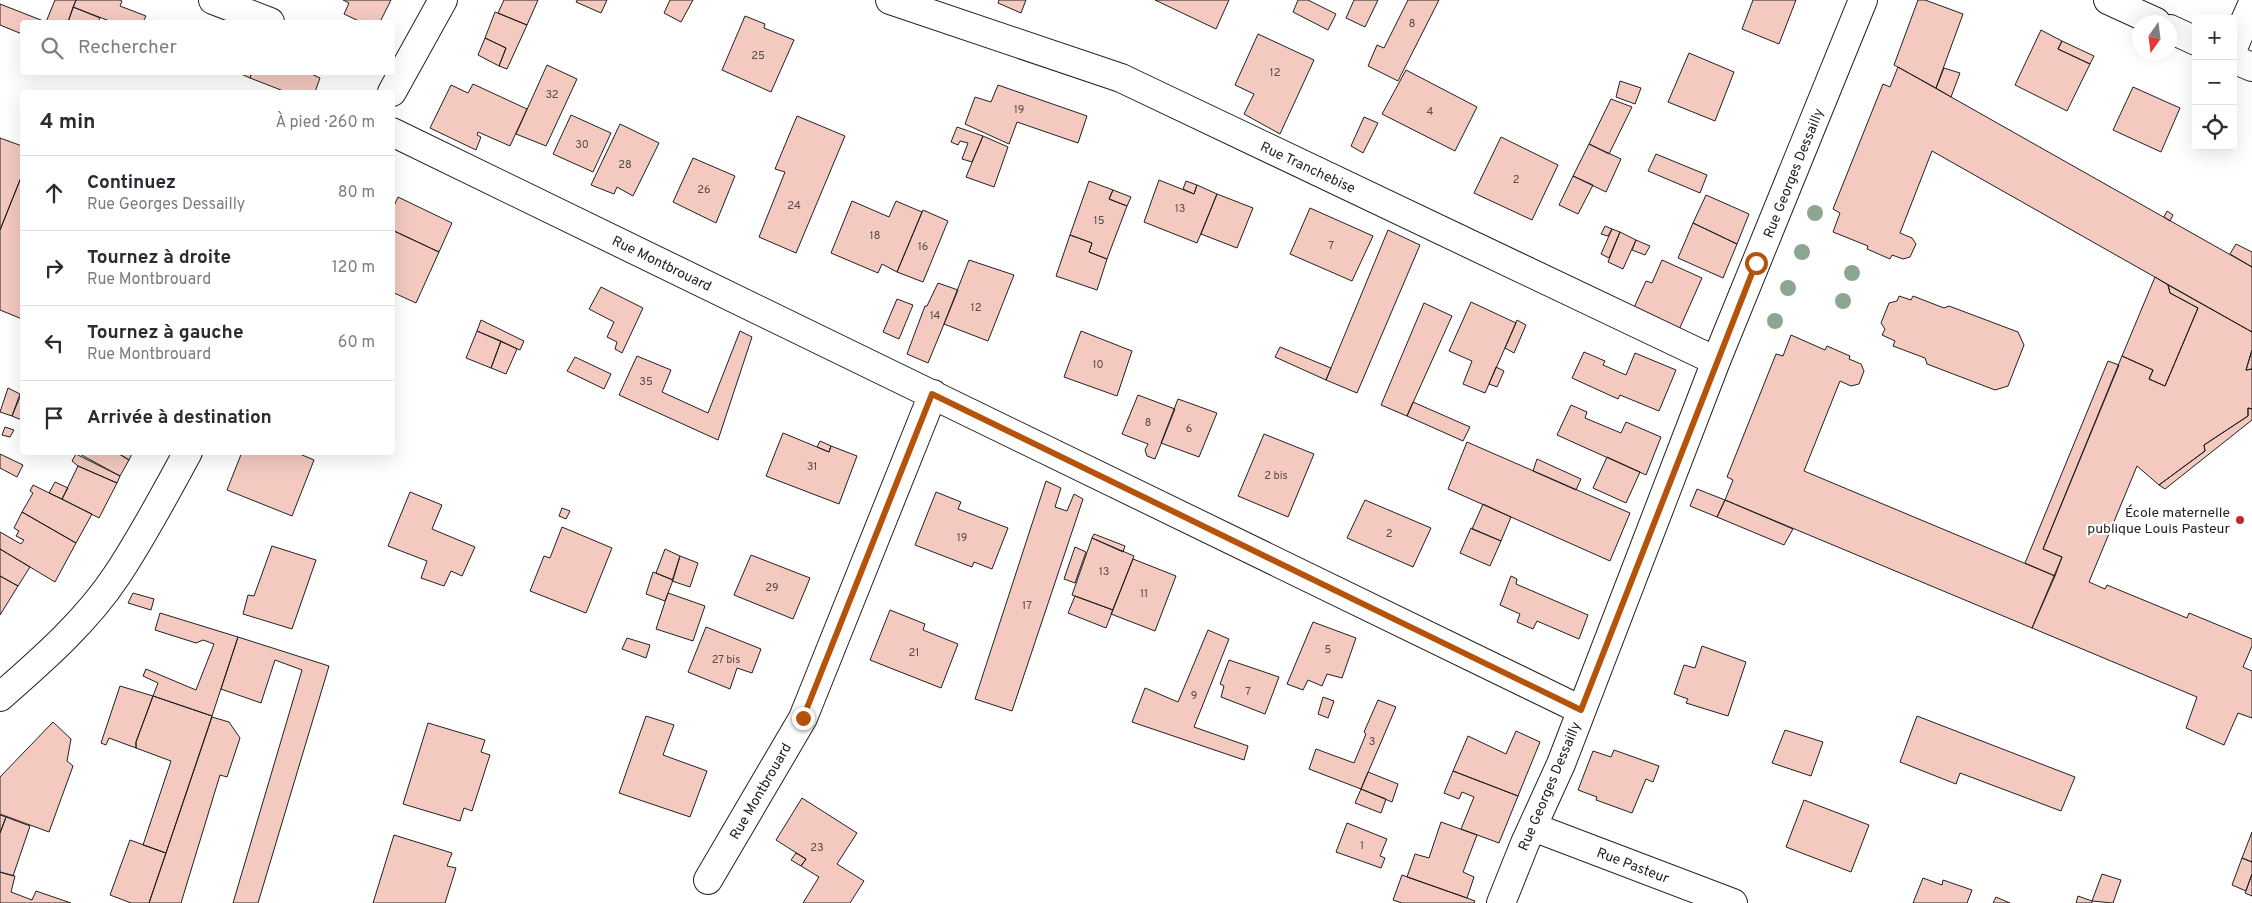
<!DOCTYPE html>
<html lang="fr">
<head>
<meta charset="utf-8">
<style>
	:root { --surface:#fff; --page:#f7f7f7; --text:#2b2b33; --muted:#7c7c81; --line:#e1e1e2 }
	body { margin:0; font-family:Overpass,sans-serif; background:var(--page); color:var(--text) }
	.controls { position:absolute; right:15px; top:15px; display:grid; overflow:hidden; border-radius:5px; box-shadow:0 5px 20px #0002 }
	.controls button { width:45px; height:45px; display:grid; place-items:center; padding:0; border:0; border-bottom:1px solid var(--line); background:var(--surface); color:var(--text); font:25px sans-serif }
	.compass { position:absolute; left:2132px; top:15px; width:45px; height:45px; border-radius:50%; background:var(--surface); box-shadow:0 5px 20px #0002; rotate:194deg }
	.stop { position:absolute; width:15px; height:15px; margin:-11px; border:4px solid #b45309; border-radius:50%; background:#fff }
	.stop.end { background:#b45309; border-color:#fff; box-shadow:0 1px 5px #0008 }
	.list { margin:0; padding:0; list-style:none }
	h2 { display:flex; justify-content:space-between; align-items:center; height:65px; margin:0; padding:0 20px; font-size:21px }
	h2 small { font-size:16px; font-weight:400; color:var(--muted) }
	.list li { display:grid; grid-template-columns:32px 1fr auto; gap:15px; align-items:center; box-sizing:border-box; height:75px; padding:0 20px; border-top:1px solid var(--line) }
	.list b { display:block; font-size:19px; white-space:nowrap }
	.list p { margin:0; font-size:16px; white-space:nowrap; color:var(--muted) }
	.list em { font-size:16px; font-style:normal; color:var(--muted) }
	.icon { flex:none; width:28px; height:28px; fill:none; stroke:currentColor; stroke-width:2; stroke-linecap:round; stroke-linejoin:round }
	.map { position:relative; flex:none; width:2252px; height:903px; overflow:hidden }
	.search { position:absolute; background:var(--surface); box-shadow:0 5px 20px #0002; left:20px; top:20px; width:375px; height:55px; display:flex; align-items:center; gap:12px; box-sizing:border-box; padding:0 18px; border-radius:5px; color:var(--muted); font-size:19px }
	.panel { position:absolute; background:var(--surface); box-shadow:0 5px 20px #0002; left:20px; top:90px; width:375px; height:365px; border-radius:5px }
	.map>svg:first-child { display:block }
	.building { fill:#f3c9c0; stroke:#222 }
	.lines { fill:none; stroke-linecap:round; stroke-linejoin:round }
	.street-casing { stroke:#222; stroke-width:30 }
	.street { stroke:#fff; stroke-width:28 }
	.tree { fill:#8da692 }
	.route { stroke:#b45309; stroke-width:6 }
	.poi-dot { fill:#c62828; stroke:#fff; stroke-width:2 }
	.labels { text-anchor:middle; stroke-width:4; stroke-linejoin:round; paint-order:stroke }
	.number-label { font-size:11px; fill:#564c4a }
	.street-label { font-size:14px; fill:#222; stroke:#fff }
	.poi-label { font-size:14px; fill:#222; stroke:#fff; text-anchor:end }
</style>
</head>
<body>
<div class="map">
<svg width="2252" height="903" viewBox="0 0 2252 903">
	<rect width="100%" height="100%" fill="#fff"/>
	<path class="building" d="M55,0H76L68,22H22V34L0,25V4L46,22Z
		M76,0H120L122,1L120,6L146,16L143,22H112L73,7Z
		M343,0H391L380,22H361L344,14L349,3Z
		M504,0H538L527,25L498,13Z
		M577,0H607L601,13L576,2Z
		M670,0H693L681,22L664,13Z
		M999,0H1026L1021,13L998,3Z
		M1155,0H1229L1216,29Z
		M1298,0H1308L1336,14L1328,30L1293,12Z
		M1354,0H1378L1365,27L1346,18Z
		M1408,0H1439L1398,81L1368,66L1377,45L1384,48Z
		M1753,0H1796L1779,44L1742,29Z
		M1918,0H1925L1963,14L1936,88L1894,65Z
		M73,7L100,18L98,22H68Z
		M495,12L527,25L507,69L499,66L506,48L485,38Z
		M745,16L765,24L764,28L794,40L771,92L722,70Z
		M2041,30L2062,41L2058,49L2090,64L2067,111L2015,85Z
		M1258,34L1314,60L1280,134L1244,114L1254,94L1235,85Z
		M485,38L506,48L499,66L478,55Z
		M2062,41L2094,56L2090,64L2058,49Z
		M1689,53L1734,72L1715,121L1668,102Z
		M547,65L577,79L546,146L516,134Z
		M1898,67L2252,267V332L1932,151L1900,233L1912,238L1916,244L1910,257L1903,259L1892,255L1890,259L1867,249L1868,246L1833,232L1840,213L1833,209L1883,84L1890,87Z
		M1944,68L1960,73L1951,97L1936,88Z
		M1406,70L1477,107L1455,151L1382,114Z
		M241,72H252L250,78L241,74Z
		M252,72H307L320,78L315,92H286L250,78Z
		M1620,81L1641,88L1635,104L1616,97Z
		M473,84L527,109L510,146L478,132L477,135L481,137L476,150L430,128L451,85L468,93Z
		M998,85L1087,116L1078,143L1017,122L1009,144L965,124L975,97L991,102Z
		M2133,87L2180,108L2161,152L2113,130Z
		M1611,99L1632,107L1609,154L1589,144Z
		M571,115L611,133L593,172L553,154Z
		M797,116L845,136L796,253L759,237L785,172L775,169Z
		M1364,117L1378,123L1363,153L1351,146Z
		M620,124L659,143L633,196L617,187L614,194L591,185Z
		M957,127L983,136L972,162L962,159L968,143L960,141L958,145L951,142Z
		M983,136L1008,147L994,187L966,177Z
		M1501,137L1558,165L1532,220L1474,193Z
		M0,138L22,146V175L0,230Z
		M1589,144L1621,159L1606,192L1573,176Z
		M1656,154L1707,175L1700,193L1648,171Z
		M693,158L735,176L716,223L673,202Z
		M22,175V319L0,310V230Z
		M1573,176L1593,185L1578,214L1559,205Z
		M1159,180L1194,194L1197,185L1217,194L1197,243L1144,222Z
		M1089,181L1113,190L1109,199L1127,206L1107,259L1089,252L1092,243L1070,235Z
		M1186,181L1197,185L1194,194L1183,189Z
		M1113,190L1131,197L1127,206L1109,199Z
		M1217,194L1253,208L1237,248L1201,234Z
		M1706,195L1749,214L1737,244L1693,223Z
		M398,197L452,223L439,252L392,230V210Z
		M852,201L889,217L896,201L922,212L897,272L882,264L878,273L831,253Z
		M1310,208L1373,236L1352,281L1290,254Z
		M923,210L948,221L923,282L897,272Z
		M2167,211L2173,215L2170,221L2164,217Z
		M1693,223L1737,244L1723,278L1678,258Z
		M1605,226L1612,229L1608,236L1601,234Z
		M1612,229L1620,232L1609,258L1601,254Z
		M392,230L439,252L416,303L392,292Z
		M1388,230L1420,245L1357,393L1326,380Z
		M1620,232L1636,240L1623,269L1608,262Z
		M1070,235L1092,243L1089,252L1107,259L1097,290L1056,276Z
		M1636,240L1650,246L1645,255L1632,250Z
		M2236,244L2252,252V267L2230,254Z
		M969,260L1014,275L988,341L944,324Z
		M1662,260L1702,278L1678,332L1632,312L1646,281L1652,283Z
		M2155,277L2168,285L2170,293L2198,308L2165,386L2149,379L2153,370L2122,356Z
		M938,283L958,290L928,363L907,354L925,306H927Z
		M2168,285L2252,332V350L2246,370L2252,369V409L2248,408V416L2204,445L2205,451L2159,485L2137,466L2089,582L2105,589L2107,585L2187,618L2189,613L2252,639V646L2243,667L2252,671V718L2238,713L2224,745L2186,728L2197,697L2032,628L2062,557L2043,549L2122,356L2153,370L2149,379L2165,386L2198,308L2170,293Z
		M601,287L643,308L622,353L615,349L617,342L607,337L614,322L589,309Z
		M1899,296L1911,300L1913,296L1944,308L1949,306L2018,332L2024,345L2008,386L1995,390L1927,364L1925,358L1893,346L1895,341L1882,335L1885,329L1881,323L1889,303L1897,301Z
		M897,299L913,305L899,339L883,332Z
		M1471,302L1516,323L1485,393L1463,384L1472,361L1449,351Z
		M1424,303L1452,316L1407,416L1381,405Z
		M481,320L524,341L520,350L477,331Z
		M1517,320L1526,325L1514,353L1505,348Z
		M477,331L501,341L491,368L466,358Z
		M740,331L752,337L718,440L619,395L637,356L671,370L662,392L708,413Z
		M1081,331L1132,351L1117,396L1064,377Z
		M1791,335L1825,350L1827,346L1850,356L1849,359L1861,364L1864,371L1859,384L1851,386L1840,381L1804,471L2055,576L2032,628L1725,500L1733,480L1727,477L1776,354L1783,356Z
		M501,341L517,349L506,374L491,368Z
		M1280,347L1331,368L1326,380L1275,357Z
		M2252,350V369L2246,370Z
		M1584,352L1605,361L1603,365L1626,375L1635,353L1676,370L1659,411L1620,395L1618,399L1572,378Z
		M575,357L611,374L604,389L567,371Z
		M2108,361L2119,365L2043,549L2062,557L2055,576L2025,563Z
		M1496,367L1504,371L1497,387L1489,384Z
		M8,388L20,394L12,416L0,412Z
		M22,392V418L19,419L12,416Z
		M1138,395L1175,409L1155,459L1147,456L1145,450L1148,444L1122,434Z
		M1178,399L1217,413L1199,457L1161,443Z
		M1413,402L1470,427L1463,441L1407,416Z
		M1571,405L1587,412L1585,418L1621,433L1626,422L1661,437L1646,475L1557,435Z
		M2248,408L2252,409V420L2165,489L2159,485L2205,451L2204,445L2248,416Z
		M5,427L14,430L10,437L2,435Z
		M783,433L829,452L831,446L857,456L839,504L766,476Z
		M1264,434L1314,454L1288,517L1238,496Z
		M820,441L831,446L829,452L817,447Z
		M1467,442L1630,513L1610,561L1448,489Z
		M76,452H116L129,460L120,476Z
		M116,452H133L129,460Z
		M242,452H295L314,460L292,516L227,490Z
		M0,454L23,465L17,477L0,468Z
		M76,454L120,476L117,483L78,466L72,461Z
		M1607,457L1640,472L1626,503L1593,488Z
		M1537,459L1581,479L1576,490L1533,471Z
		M78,466L117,483L99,518L62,499Z
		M1046,481L1061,488L1055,507L1067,511L1074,494L1083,499L1012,711L975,699Z
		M55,482L68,488L62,499L49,493Z
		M33,485L92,514L76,543L22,512L33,493L30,491Z
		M1697,489L1725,500L1717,517L1690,506Z
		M410,492L442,505L432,529L475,547L462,576L451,571L444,586L421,578L427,561L388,546Z
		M936,492L961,502L958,509L1008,528L992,569L974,562L972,567L915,545Z
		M1365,500L1431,528L1413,567L1347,538Z
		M1725,500L1793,529L1784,545L1717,517Z
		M1483,504L1511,517L1501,541L1472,529Z
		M562,508L570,511L566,519L559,516Z
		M22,512L76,543L55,582L0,549V532L21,544L24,540L16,536L19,531L14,528Z
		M562,527L612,548L586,613L530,591L544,556L550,558Z
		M1471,528L1501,541L1490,566L1460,553Z
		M1094,534L1125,546L1123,552L1092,538Z
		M1092,538L1134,556L1113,610L1072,595Z
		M272,546L316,560L292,629L243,614L248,595L254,596Z
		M1075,547L1086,552L1075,583L1064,579Z
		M0,549L30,567L18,586L0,576Z
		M665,549L680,556L673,580L656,573Z
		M751,555L810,578L793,619L734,595Z
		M680,556L698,563L690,587L672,581Z
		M1133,559L1176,576L1155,631L1111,614Z
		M653,572L673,580L665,601L646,594Z
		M0,576L18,586L0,615Z
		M1511,576L1517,579L1516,584L1588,615L1579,639L1537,621L1533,629L1517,622L1520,614L1500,605Z
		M133,593L154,599L151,610L128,603Z
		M668,593L705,606L693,641L656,629Z
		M1075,596L1113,610L1106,628L1068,613Z
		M890,610L925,624L923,630L958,644L941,688L870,660Z
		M160,613L238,637L212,716L153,696L158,683L143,676L146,669L196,690L214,644L203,640L196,643L155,630Z
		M1313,622L1356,638L1342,678L1327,674L1322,686L1308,680L1303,690L1287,684Z
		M706,627L761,649L752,673L737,668L730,689L688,672Z
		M1208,630L1229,639L1194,727L1248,746L1244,760L1132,722L1145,688L1178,702Z
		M238,637L329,666L258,903H233L302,670L275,660L261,703L221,689Z
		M627,638L650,645L646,658L622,649Z
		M1702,646L1746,662L1728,716L1686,703L1688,699L1674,694L1684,665L1695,668Z
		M1229,660L1279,677L1265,714L1221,697L1224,686L1220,684Z
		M120,686L153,696L136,742V748L109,738L106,745L101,743Z
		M153,696L212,716L166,853L143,845L171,761L136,748V742Z
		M1323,697L1334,701L1328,718L1318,714Z
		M1378,700L1396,707L1361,789L1309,769L1316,749L1354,763L1366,734L1364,732Z
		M646,716L674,725L663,755L707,771L690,817L619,793Z
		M1917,716L2075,777L2061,811L1960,773L1956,784L1900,762Z
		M212,717L229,722L240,738L227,777L220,775L181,903H149Z
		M53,722L71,739L67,761L73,766L49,832L0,814V777Z
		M428,723L485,740L481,752L490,755L472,811L464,808L460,821L403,804Z
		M1785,730L1823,742L1811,776L1772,763Z
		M1516,731L1540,742L1518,796L1453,771L1468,736L1506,754Z
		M1614,750L1659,766L1653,782L1646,779L1632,813L1596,800L1597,797L1578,790L1593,751L1611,757Z
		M1453,771L1518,796L1499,843L1461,829L1474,797L1462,792L1459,799L1444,793Z
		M1368,772L1398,784L1392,802L1361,789Z
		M1361,789L1386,799L1381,813L1355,803Z
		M802,798L857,833L837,864L864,881L850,903H803L819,877L801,866L806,859L776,840Z
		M1804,800L1869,825L1851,872L1786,847Z
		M0,815L6,817L0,833Z
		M6,817L30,826L13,876L0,872V833Z
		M1441,822L1477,835L1463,872L1474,877L1467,898L1407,877L1415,854L1429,858Z
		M1347,823L1387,839L1380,856L1385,858L1381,868L1336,852Z
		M2252,832V862L2242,858Z
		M394,835L452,853L447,866L456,868L445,903H373Z
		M130,840L166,853L149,903H131L110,895Z
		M796,853L806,859L801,866L791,860Z
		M2242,858L2252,862V874L2246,891L2232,885Z
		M0,872L15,876L11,892L32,900L36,891L71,903H0Z
		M2102,874L2121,880L2113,903L2092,901Z
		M2252,874V896L2245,893Z
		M1402,875L1467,898L1475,901L1474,903H1402L1393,900Z
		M1923,878L1942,885L1943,880L1972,890L1967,903H1913Z
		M2078,896L2092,901V903H2076Z
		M1996,897L2010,903H1993Z"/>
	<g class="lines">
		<g class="street-casing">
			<path id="street" d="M213,0L270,22
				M890,0L1121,78L1716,361
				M2108,0L2156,22
				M2170,29L2196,41
				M2233,48L2252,5
				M2233,59L2252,67
				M392,92L443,0
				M392,132L1581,710
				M0,697C42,660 86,622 117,575C143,536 165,494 188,452
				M1533,827L1733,903
				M708,880L803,718L933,394
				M1501,903L1525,843L1561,764L1716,361L1863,0"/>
		</g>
		<use href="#street" class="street"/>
	</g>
	<g class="tree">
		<circle cx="1815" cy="213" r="8"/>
		<circle cx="1802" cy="252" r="8"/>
		<circle cx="1852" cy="273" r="8"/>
		<circle cx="1788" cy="288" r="8"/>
		<circle cx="1843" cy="301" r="8"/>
		<circle cx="1775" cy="321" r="8"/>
	</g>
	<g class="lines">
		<path class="route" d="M803,718L932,394L1581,710L1756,263"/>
	</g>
	<circle class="poi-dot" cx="2240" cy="520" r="5"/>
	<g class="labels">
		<g class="number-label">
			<text x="1412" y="27">8</text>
			<text x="758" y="59">25</text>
			<text x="1275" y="76">12</text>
			<text x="552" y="98">32</text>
			<text x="1019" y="113">19</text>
			<text x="1430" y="115">4</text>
			<text x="582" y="148">30</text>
			<text x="625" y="168">28</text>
			<text x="1516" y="183">2</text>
			<text x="704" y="193">26</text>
			<text x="794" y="209">24</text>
			<text x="1180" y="212">13</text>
			<text x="1099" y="224">15</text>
			<text x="875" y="239">18</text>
			<text x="1331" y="249">7</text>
			<text x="923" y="250">16</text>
			<text x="976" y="311">12</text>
			<text x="935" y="319">14</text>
			<text x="1098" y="368">10</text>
			<text x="646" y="385">35</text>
			<text x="1148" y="426">8</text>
			<text x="1189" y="432">6</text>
			<text x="812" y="470">31</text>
			<text x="1276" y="479">2 bis</text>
			<text x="1389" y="537">2</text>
			<text x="962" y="541">19</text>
			<text x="1104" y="575">13</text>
			<text x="772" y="591">29</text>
			<text x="1144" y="597">11</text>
			<text x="1027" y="609">17</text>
			<text x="1328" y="653">5</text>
			<text x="914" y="656">21</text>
			<text x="726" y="663">27 bis</text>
			<text x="1248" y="695">7</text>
			<text x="1194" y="699">9</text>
			<text x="1372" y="745">3</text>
			<text x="1362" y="849">1</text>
			<text x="817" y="851">23</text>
		</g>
		<g class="street-label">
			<text transform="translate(1308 167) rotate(25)" y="5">Rue Tranchebise</text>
			<text transform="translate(1793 173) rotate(-68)" y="5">Rue Georges Dessailly</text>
			<text transform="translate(662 263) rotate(26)" y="5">Rue Montbrouard</text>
			<text transform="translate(1549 786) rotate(-67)" y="5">Rue Georges Dessailly</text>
			<text transform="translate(760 791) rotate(-60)" y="5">Rue Montbrouard</text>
			<text transform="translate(1633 865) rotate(21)" y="5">Rue Pasteur</text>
		</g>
		<g class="poi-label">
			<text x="2230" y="517">École maternelle<tspan x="2230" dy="16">publique Louis Pasteur</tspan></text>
		</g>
	</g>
</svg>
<div class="controls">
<button>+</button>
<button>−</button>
<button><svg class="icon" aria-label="locate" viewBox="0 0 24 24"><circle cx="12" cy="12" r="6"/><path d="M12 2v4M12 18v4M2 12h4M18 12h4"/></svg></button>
</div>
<svg class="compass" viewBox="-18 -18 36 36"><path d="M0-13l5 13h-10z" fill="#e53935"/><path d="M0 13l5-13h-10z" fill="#7c7c81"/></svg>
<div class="stop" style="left:1756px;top:263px"></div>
<div class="stop end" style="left:803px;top:718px"></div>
<div class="search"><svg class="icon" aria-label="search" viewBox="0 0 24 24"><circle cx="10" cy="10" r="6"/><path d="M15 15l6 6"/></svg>Rechercher</div>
<section class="panel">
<h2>4 min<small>À pied · 260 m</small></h2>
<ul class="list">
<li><svg class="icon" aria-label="ahead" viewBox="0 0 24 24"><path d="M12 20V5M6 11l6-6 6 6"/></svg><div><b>Continuez</b><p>Rue Georges Dessailly</p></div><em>80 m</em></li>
<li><svg class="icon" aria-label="right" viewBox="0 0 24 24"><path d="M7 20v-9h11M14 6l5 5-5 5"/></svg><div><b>Tournez à droite</b><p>Rue Montbrouard</p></div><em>120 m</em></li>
<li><svg class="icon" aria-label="left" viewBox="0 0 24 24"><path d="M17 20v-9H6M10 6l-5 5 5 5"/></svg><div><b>Tournez à gauche</b><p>Rue Montbrouard</p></div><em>60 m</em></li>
<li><svg class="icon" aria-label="arrive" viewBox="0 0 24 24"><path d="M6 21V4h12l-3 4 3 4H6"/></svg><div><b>Arrivée à destination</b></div></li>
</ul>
</section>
</div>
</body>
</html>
